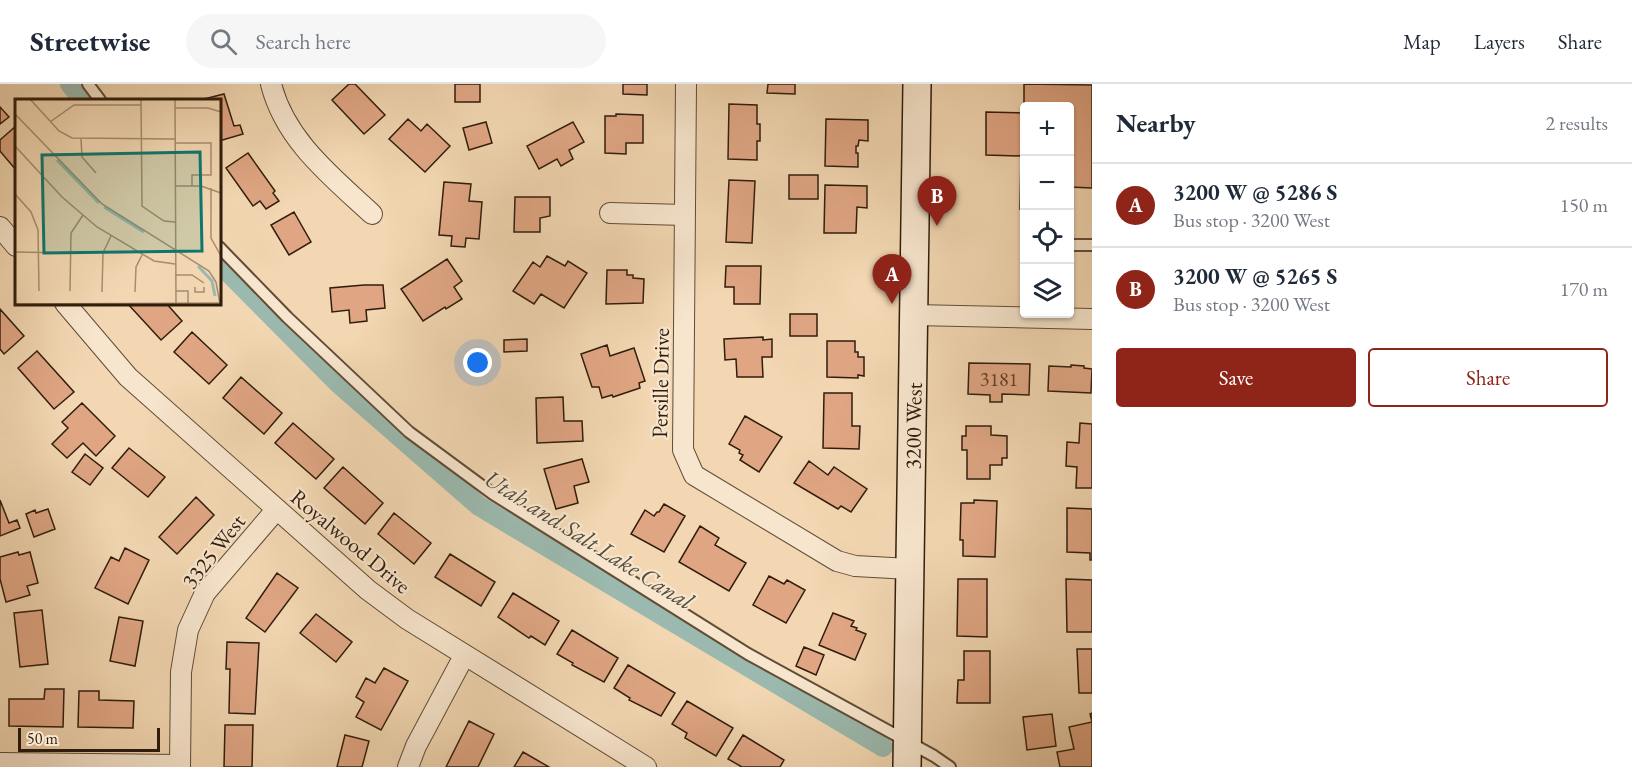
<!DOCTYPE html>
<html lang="en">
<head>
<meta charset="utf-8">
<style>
	:root { --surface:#fff; --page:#f6f6f7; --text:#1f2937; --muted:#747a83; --line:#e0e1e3; --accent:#8f2418 }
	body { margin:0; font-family:"EB Garamond",serif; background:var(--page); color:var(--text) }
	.controls { position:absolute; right:18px; top:18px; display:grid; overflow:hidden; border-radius:6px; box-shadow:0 2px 4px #0004 }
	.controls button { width:54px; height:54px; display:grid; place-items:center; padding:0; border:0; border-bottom:2px solid var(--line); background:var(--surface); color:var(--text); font:30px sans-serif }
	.scale { position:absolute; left:18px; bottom:15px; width:142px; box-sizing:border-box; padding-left:6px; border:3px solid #311d0c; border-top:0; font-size:16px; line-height:21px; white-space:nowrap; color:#311d0c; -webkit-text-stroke:4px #f7e5cd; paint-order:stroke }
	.you { position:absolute; left:478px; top:279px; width:21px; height:21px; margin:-15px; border:4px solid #fff; border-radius:50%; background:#1a73e8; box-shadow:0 0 0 9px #1a73e833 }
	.badge { display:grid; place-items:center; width:39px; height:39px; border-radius:50%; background:var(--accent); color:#fff; font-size:20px; font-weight:700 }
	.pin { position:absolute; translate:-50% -50px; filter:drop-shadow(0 2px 3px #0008) }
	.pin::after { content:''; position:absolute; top:32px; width:21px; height:18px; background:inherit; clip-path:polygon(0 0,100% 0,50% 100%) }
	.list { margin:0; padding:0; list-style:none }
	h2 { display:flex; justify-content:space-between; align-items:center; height:78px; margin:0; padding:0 24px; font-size:26px }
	h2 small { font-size:20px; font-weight:400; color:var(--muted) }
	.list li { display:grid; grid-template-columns:39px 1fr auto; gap:18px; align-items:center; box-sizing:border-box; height:84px; padding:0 24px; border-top:2px solid var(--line) }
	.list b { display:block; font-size:22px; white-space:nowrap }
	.list p { margin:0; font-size:20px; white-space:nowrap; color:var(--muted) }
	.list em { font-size:20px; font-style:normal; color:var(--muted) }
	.actions { display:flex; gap:12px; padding:18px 24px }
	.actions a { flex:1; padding:14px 0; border:2px solid var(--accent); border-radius:6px; text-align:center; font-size:21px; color:var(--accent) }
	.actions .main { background:var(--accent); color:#fff }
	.icon { flex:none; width:33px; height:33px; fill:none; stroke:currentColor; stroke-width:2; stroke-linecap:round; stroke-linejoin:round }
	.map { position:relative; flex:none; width:1092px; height:683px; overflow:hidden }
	header { display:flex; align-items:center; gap:36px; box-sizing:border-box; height:84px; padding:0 30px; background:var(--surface); border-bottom:2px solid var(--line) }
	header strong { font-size:28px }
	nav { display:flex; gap:33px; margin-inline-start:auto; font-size:21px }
	.search { width:420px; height:54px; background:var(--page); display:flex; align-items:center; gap:15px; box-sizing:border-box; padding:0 21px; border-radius:33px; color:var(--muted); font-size:22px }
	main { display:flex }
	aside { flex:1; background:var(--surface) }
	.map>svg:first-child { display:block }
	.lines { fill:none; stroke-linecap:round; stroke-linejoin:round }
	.canal { stroke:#9bb9ae; stroke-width:20 }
	.building { fill:#e0a684; stroke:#311d0c; stroke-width:1.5 }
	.lane-casing { stroke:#614c36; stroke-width:14 }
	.street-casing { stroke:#614c36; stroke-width:22 }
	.secondary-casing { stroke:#311d0c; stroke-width:30 }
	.lane { stroke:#f7e5cd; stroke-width:10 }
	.street { stroke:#f7e5cd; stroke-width:20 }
	.secondary { stroke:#f7e5cd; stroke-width:27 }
	.labels { text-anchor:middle; stroke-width:4.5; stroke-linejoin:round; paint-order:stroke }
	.number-label { font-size:20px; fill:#5d3f2a }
	.street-label { font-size:22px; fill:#311d0c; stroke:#f7e5cd }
	.water-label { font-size:24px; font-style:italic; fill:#514c3d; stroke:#f7e5cd }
	.inset-river { fill:none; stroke:#9bb9ae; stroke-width:3 }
	.inset-road { fill:none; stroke:#a58d70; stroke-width:1.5 }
	.view { fill:#0f766e; fill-opacity:0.15; stroke:#0f766e; stroke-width:3 }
	.inset-edge { fill:none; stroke:#311d0c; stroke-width:3 }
</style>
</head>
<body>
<header>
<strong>Streetwise</strong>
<div class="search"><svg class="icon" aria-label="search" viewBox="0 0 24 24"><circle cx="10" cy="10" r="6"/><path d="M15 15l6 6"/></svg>Search here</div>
<nav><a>Map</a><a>Layers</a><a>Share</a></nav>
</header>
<main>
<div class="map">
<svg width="1092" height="683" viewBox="0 0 1092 683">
	<rect width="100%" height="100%" fill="#f2d7b2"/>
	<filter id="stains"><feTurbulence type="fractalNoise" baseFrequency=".00333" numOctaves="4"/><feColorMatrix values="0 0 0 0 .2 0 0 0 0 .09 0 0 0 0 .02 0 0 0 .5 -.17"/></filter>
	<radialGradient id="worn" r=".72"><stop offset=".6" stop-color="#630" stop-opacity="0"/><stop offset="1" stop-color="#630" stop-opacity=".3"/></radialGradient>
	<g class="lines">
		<path class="canal" d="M70,0L83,16
			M219,179L339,300L479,422L883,663"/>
	</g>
	<path class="building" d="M349,0H355L385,31L364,50L332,16Z
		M455,0H480V18H455Z
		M623,0H647V11L623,10Z
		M768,0H795V10L767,9Z
		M1024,0L1092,1V104L1070,103V22H1024V125H1020L1021,72L986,71V28L1024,29Z
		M224,10L234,42L240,41L243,50L219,57V16H200Z
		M729,20L757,21V40H760V57H757V76L728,75Z
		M0,23L9,33L0,40Z
		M616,30L643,31V59H626V70L605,69V32H616Z
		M408,35L421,47L427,40L450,62L425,88L389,55Z
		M826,35L868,36V57L859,56L858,62H856V69H858V83L825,82Z
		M486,38L492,59L469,66L463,44Z
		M573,38L584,58L569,66L573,75L561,82L557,75L539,85L527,62Z
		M16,42V86L0,67V56Z
		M248,69L275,107L273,109L279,117L266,125L260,117L253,122L226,84Z
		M789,91H818V115H789Z
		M729,96L755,97L752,159L726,158Z
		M444,98L471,100L469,117L482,118L479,155L466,154L465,163L451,162L452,152L439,151Z
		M825,101L867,102V124L857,123L856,149H824Z
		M515,113H550V132L540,134V148H514Z
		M294,128L311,158L289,171L271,141Z
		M547,172L565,182L568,177L587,189L564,224L541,210L534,220L513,207L533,178L540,183Z
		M447,175L462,197L454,203L462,215L446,225L445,223L423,237L401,205Z
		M726,182H761L760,220H734V203H725Z
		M607,186H627V191H633V194L644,195L643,219L606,220Z
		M364,201H383L385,224L366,226L367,237L350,239L349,226L332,228L330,204Z
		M127,219H166L182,237L161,256Z
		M0,225L24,252L4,270L0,265Z
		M790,230H817V252H790Z
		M192,248L227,281L209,300L174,268Z
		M763,253V256L772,255V273H762L763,293H737L736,275L725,276L724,255Z
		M527,255V267L504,268V256Z
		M827,257H855V268H858V273H864V292L858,291V294L827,293Z
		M607,261L610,272L634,264L645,297L639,299L640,304L613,313L612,311L602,314L599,303H592L581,270Z
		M37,267L74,308L54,325L18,284Z
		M969,279L1030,280L1029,311L1002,310V318H990V311L968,310Z
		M1071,281L1084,282V284L1092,285L1091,309L1048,307L1049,282L1071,283Z
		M241,293L282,329L264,350L223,314Z
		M824,309H852V342H860L859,365L823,364Z
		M563,313L564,337H582L583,357L537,359L536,314Z
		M82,319L115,352L96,372L83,359L67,374L52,360L68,344L62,338Z
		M745,332L782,353L759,388L740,376L743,371L739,369L740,366L729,360Z
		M293,339L334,375L316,395L275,359Z
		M1080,339L1092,340V404H1076L1077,383L1066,382L1067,358L1079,359Z
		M966,342H991V351L1007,352V374H1002V381H990V395H967V366H962V352H966Z
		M129,364L165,393L148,413L112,384Z
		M85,370L103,384L90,401L72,388Z
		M582,375L589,398L574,402L578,419L556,425L544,385Z
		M809,377L828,391L834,383L867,405L851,428L841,422L838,425L794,399Z
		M343,383L383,419L365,440L324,404Z
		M196,413L214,431L177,470L159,453Z
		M0,416L9,439L17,436L20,444L0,452Z
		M974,416L997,417L995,473L963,472V456H960L961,419H974Z
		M664,420L685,432L664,468L631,450L645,426L654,432L657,428H659Z
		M1067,424L1092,425V476H1090V469L1067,468Z
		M48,425L55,445L34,453L26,430L35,426L36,429Z
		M394,429L431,459L414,480L378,450Z
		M700,442L719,454L715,461L746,479L729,507L679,478Z
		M125,464L149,476L128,520L95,504L111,473L119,477Z
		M18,468L19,471L30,468L38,499L27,502L30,511L6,518L0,495V473Z
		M450,470L495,498L481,522L435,493Z
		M277,489L298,504L265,548L246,534Z
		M769,492L784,500L787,496L805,506L786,539L753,521Z
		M958,495H987V553L957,552Z
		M1066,495L1092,496V548H1067Z
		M513,509L559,537L545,561L531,552L529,554L498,533Z
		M42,526L48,580L20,583L14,529Z
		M833,529L854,537L851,542L857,544L856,546L866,550L855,576L819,561Z
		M316,530L352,558L336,578L300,549Z
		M119,533L143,537L135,582L110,577Z
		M572,546L618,574L604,598L572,581L573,579L557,570Z
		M227,558L259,559L255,630L229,629L230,585H226Z
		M804,563L824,571L816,591L796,582Z
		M1077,565H1092V609H1079Z
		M964,567H990V619H957L958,596H964Z
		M628,581L675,609L661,632L629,616L630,614L614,604Z
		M384,584L408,597L381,646L356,633L364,618L356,613L366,594L375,599Z
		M45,605H64L63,643L9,642V615H44Z
		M79,607H99V616L134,617L133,644L78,643Z
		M687,617L733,644L716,672L685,654L687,649L672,640Z
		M1092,629V683H1060L1057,668L1074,665L1069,643L1092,638L1090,630Z
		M1052,630L1056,662L1027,666L1023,633Z
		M469,637L494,650L478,683H446Z
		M225,641H253L252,683H224Z
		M345,651L369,657L362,683H337Z
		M743,651L784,676L780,683H742L728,675Z
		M523,668L549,683H514Z"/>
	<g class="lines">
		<g class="lane-casing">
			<path id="lane" d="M88,0L100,16
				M1070,161H1092
				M219,163L287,233L409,348L493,410L748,570L934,672L950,683"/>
		</g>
		<g class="street-casing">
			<path id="street" d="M271,0C285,56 331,92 372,130
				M686,0L683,366L694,391L837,477L855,482L910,485
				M610,129L685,131
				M0,143L16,162
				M65,219L128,293L368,506L407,535L646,683
				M914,231L1092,235
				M0,679L180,681
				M180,683L181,588L188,546L205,509L276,426
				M408,683L416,662L464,572"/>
		</g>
		<g class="secondary-casing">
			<path id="secondary" d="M907,683L917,0"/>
		</g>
		<use href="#lane" class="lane"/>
		<use href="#street" class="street"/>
		<use href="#secondary" class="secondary"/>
	</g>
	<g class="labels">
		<g class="number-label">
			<text x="999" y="302">3181</text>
		</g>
		<g class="street-label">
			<text transform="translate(660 299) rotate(-89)" y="8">Persille Drive</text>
			<text transform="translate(913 342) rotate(-89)" y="8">3200 West</text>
			<text transform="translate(351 457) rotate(40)" y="8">Royalwood Drive</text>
			<text transform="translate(213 467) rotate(-52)" y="8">3325 West</text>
		</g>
		<g class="water-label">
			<text transform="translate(589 456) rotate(32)" y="8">Utah and Salt Lake Canal</text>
		</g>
	</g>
	<g transform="translate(15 15)">
		<rect width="206" height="206" fill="#f2d7b2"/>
		<path class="inset-river" d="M42,61L84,104M89,108L129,133M183,167L197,182L200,197"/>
		<path class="inset-road" d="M15,0L44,32L57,39L160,40M126,0L127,107L149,122L160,123M160,0L161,205M160,9H193L206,13M0,15L87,105L194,172L201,183L205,205M35,23L59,6H126M66,40L67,58L81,74M160,44H196V76H177V87M0,47L47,98L82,128L139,162L160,165M160,87H186L206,94M196,89V139L206,157M0,95L16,113L23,131L24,192M0,153L55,154M160,176H177L189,184M180,188V193H189V188M55,192L56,134L68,116M161,192H173V204M87,193L88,154L96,137M120,193L121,168L127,156M0,205L206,204"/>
		<path class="view" d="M185,53L187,152L29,154L27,56Z"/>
		<rect width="206" height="206" class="inset-edge"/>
	</g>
	<rect width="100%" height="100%" filter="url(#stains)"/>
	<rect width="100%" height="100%" fill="url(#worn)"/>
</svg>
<div class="controls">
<button>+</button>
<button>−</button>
<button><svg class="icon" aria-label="locate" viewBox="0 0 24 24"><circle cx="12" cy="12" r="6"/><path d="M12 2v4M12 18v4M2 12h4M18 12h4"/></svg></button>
<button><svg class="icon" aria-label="layers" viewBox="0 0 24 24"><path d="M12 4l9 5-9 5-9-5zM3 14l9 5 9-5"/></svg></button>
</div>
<div class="scale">50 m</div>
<div class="you"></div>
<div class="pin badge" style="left:892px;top:220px">A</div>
<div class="pin badge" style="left:937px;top:142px">B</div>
</div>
<aside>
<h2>Nearby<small>2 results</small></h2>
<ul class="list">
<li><span class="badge">A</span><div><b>3200 W @ 5286 S</b><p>Bus stop · 3200 West</p></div><em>150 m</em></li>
<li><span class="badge">B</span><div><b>3200 W @ 5265 S</b><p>Bus stop · 3200 West</p></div><em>170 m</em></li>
</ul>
<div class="actions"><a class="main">Save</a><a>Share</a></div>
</aside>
</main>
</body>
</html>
